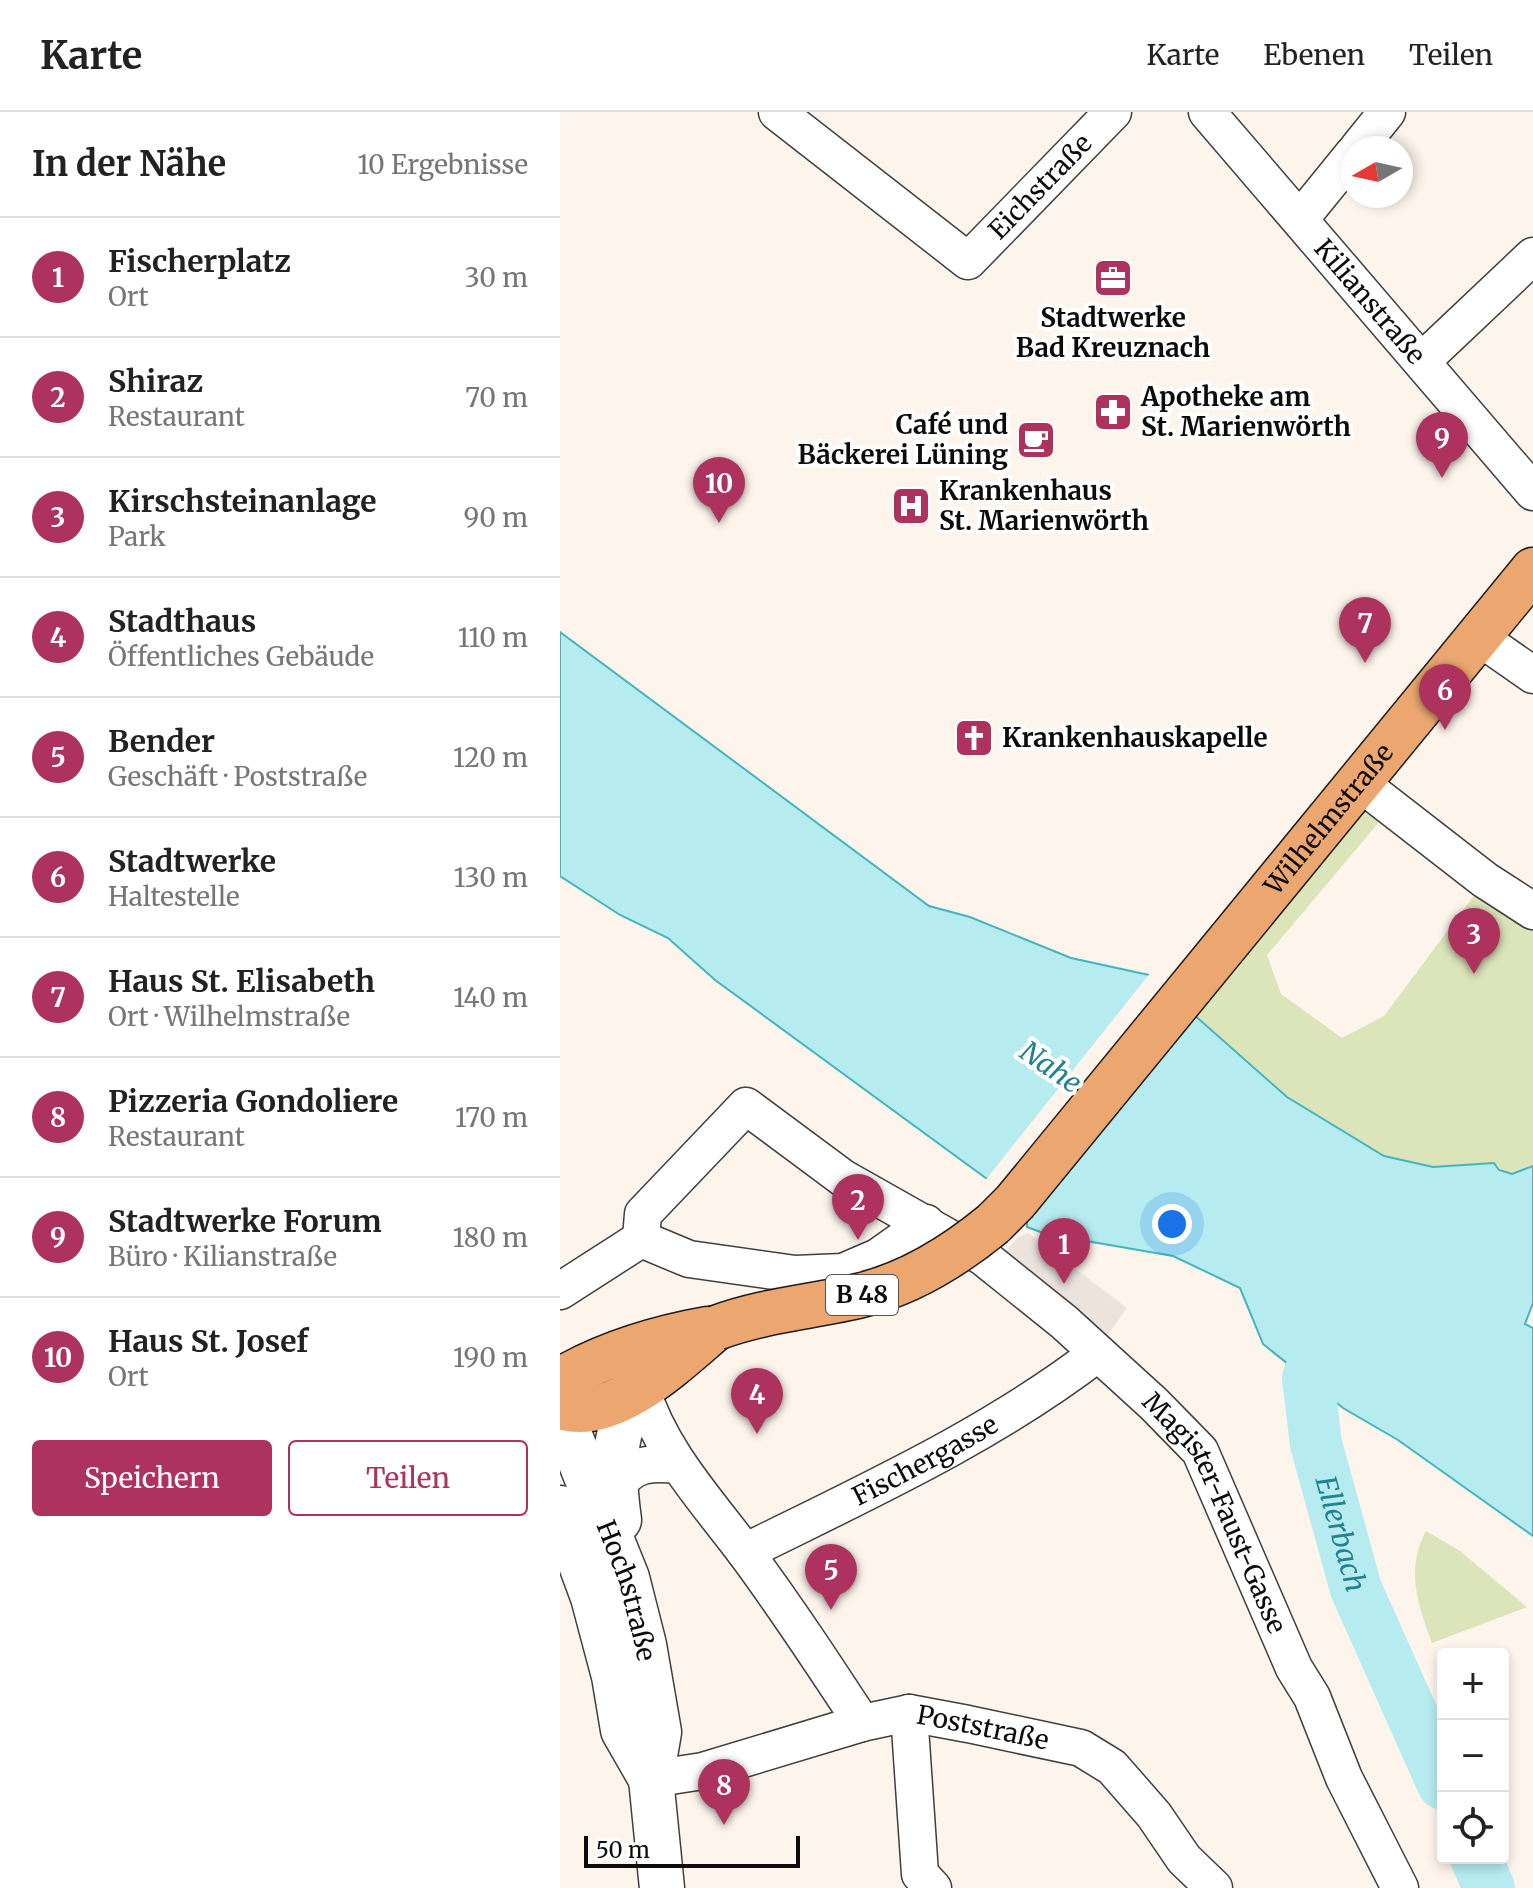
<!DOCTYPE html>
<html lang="de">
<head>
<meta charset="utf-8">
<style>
	:root { --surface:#fff; --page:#f2f2f2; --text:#222; --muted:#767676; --line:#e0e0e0; --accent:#ad325d }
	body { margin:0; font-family:Merriweather,serif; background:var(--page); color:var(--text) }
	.controls { position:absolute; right:24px; bottom:24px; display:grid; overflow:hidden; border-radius:8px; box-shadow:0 4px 12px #0003 }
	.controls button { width:72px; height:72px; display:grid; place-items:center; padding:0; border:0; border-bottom:2px solid var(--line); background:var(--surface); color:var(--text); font:40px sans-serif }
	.compass { position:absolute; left:781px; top:24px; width:72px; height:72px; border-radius:50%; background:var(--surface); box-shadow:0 4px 12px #0003; rotate:261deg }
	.scale { position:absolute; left:24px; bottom:20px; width:216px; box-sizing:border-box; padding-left:8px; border:4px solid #0c0c0c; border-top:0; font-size:22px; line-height:28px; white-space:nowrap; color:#0c0c0c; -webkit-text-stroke:6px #fff; paint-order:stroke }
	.you { position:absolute; left:612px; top:1112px; width:28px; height:28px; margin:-20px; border:6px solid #fff; border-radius:50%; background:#1a73e8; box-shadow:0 0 0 12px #1a73e833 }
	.badge { display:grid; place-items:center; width:52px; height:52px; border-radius:50%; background:var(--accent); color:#fff; font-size:26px; font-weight:700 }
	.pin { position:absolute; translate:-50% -66px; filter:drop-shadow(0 2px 4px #0008) }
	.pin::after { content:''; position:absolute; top:42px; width:28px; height:24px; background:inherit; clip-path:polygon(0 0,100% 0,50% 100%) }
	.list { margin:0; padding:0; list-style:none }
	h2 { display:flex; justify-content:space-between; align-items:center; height:104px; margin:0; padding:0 32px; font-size:34px }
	h2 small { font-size:26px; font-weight:400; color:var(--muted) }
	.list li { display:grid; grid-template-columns:52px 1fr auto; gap:24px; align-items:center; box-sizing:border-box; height:120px; padding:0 32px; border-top:2px solid var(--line) }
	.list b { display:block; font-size:30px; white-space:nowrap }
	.list p { margin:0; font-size:26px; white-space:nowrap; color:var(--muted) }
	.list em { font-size:26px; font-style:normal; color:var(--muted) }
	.actions { display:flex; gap:16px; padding:24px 32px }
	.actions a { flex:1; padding:18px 0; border:2px solid var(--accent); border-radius:8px; text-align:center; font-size:28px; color:var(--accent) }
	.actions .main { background:var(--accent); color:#fff }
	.icon { flex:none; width:44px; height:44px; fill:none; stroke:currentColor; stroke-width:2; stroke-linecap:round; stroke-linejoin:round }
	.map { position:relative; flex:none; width:973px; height:1776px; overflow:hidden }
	header { display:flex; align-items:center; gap:48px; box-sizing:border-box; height:112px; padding:0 40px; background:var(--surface); border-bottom:2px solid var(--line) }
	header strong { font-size:38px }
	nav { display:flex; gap:44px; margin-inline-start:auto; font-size:28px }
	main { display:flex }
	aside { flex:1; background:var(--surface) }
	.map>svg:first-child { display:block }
	.green { fill:#dce4ba }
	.plaza { fill:#ece3dd }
	.water { fill:#b6ecf0; stroke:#44b4bf; stroke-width:2 }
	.pier { fill:#fdf5ec }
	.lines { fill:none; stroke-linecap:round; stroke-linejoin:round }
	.river { stroke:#b6ecf0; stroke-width:52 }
	.minor-casing { stroke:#3f3f3f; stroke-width:39 }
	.tertiary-casing { stroke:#3f3f3f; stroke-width:47 }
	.primary-casing { stroke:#1d1d1d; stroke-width:47 }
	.minor { stroke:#fff; stroke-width:36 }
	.tertiary { stroke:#fff; stroke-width:44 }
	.primary { stroke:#eba76f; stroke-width:44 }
	.primary-bridge-casing { stroke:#1d1d1d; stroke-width:47; stroke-linecap:butt }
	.primary-bridge { stroke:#eba76f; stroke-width:44 }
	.labels { text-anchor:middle; stroke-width:8; stroke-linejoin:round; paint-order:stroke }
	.shield { fill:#fff; stroke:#555; stroke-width:2 }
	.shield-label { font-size:24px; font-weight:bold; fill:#0c0c0c }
	.street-label { font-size:26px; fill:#0c0c0c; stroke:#fff }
	.poi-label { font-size:26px; font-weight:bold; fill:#0c0c0c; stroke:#fff; text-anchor:start }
	.water-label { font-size:28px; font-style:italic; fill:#228290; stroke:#fff }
</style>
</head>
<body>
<header>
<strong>Karte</strong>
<nav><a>Karte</a><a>Ebenen</a><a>Teilen</a></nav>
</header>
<main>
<aside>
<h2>In der Nähe<small>10 Ergebnisse</small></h2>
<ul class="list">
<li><span class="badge">1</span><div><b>Fischerplatz</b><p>Ort</p></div><em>30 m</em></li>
<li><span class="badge">2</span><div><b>Shiraz</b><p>Restaurant</p></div><em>70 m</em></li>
<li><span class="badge">3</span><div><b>Kirschsteinanlage</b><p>Park</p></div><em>90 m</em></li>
<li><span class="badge">4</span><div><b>Stadthaus</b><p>Öffentliches Gebäude</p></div><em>110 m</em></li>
<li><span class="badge">5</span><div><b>Bender</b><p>Geschäft · Poststraße</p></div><em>120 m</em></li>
<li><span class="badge">6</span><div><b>Stadtwerke</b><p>Haltestelle</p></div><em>130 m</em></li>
<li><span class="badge">7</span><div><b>Haus St. Elisabeth</b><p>Ort · Wilhelmstraße</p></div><em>140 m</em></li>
<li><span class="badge">8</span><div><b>Pizzeria Gondoliere</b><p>Restaurant</p></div><em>170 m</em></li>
<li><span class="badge">9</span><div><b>Stadtwerke Forum</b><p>Büro · Kilianstraße</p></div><em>180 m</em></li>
<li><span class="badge">10</span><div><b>Haus St. Josef</b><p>Ort</p></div><em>190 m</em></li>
</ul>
<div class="actions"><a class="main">Speichern</a><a>Teilen</a></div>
</aside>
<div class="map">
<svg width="973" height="1776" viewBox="0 0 973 1776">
	<rect width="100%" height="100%" fill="#fdf5ec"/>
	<path class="green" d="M798,691L820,709L707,843L721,882L782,926L824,904L915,782L973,799V1054L962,1061H945L934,1051C903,1055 871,1058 841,1050C766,1029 693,954 636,903Z
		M866,1419L900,1439L967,1495L872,1531C858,1493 845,1458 866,1419Z"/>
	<path class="plaza" d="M468,1121L567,1196L547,1224L438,1148L458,1125Z"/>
	<path class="water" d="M0,520L369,794L410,805L511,846L589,863L727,985L824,1044L873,1055L934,1051L939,1058L952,1062L973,1054V1191L965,1212L973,1216V1424L838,1328L783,1296L703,1232L680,1176L613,1144L486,1122L467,1115V1107L427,1067L155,868L108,826L60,803L0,764Z"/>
	<path class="pier" d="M591,860L638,900L464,1109L424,1070Z"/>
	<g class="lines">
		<g class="river">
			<path id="s1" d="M774,1205L748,1266L756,1332L796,1477L883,1672"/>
			<path d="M916,1746L929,1776"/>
		</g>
		<g class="minor-casing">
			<g id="minor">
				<path id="s2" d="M217,0L408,149L553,0"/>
				<path id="s3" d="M647,0L973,380"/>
				<path d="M798,36L827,0"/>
				<path d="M741,106L793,42"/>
				<path d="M862,249L973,144"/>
				<path d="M920,526L973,563"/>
				<path d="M800,671L925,768L973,799"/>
				<path id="s4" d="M81,1127L83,1102L186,994L283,1066L423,1145L504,1210L594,1292L640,1339L734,1556L752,1585L784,1666L840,1776"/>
				<path d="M0,1179L81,1127L129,1147L235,1162L283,1160L318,1145L366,1111"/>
				<path d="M81,1276C100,1339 146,1388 185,1440C226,1495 264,1553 302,1611"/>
				<path d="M55,1375C74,1351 89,1350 119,1353"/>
				<path id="s5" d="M185,1440C306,1380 430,1324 538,1241"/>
				<path d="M349,1601L360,1762L373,1776"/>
				<path id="s6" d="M91,1667L143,1659L302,1611L349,1601L408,1612L521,1636L552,1655L594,1703L624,1747L654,1776"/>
			</g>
		</g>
		<g class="tertiary-casing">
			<g id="tertiary">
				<path id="s7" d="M0,1299L67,1466L84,1533L99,1620L91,1667L102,1776"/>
				<path d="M0,1396L33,1485L54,1564L63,1618L91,1667"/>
				<path d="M59,1408C52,1358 51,1319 81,1276"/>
			</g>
		</g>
		<g class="primary-casing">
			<g id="primary">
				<path id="s8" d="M433,1112L455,1090L973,458"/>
				<path d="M0,1268C45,1242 97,1226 148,1217"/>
				<path d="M0,1295C53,1313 119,1247 156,1216"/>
			</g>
		</g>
		<use href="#minor" class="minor"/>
		<use href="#tertiary" class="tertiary"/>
		<use href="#primary" class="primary"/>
		<g class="primary-bridge-casing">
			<path id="primary-bridge" d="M156,1216C204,1198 253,1195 302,1183C351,1171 394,1144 433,1112"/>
		</g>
		<use href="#primary-bridge" class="primary-bridge"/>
	</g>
	<defs>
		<g id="office-square" transform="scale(2)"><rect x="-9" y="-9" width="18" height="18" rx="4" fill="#ad325d" stroke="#fff"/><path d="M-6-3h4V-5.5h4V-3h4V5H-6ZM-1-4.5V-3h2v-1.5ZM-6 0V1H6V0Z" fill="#fff"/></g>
		<g id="pharmacy-square" transform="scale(2)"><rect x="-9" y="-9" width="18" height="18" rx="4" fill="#ad325d" stroke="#fff"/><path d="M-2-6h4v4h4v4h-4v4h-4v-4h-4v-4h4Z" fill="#fff"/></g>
		<g id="cafe-square" transform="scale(2)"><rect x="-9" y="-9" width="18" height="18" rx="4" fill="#ad325d" stroke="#fff"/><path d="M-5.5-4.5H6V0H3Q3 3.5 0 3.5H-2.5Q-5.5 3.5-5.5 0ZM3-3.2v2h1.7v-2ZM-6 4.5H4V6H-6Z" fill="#fff"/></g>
		<g id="hospital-square" transform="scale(2)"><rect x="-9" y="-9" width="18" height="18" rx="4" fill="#ad325d" stroke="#fff"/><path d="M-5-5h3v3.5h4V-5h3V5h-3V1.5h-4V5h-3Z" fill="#fff"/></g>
		<g id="church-square" transform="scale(2)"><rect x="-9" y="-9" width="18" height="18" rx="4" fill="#ad325d" stroke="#fff"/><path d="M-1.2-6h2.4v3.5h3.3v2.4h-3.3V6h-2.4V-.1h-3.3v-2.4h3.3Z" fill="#fff"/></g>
	</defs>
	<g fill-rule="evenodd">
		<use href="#office-square" x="553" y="166"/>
		<use href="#pharmacy-square" x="553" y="300"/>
		<use href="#cafe-square" x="476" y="328"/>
		<use href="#hospital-square" x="351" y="394"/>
		<use href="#church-square" x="414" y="626"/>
	</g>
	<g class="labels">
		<rect class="shield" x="266" y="1163" width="72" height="40" rx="6"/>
		<g class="shield-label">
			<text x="302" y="1191">B 48</text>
		</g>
		<g class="street-label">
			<text dy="9" stroke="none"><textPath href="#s2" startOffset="346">Eichstraße</textPath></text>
			<text dy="9" stroke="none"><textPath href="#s3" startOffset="250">Kilianstraße</textPath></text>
			<text dy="9" stroke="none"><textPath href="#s8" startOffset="526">Wilhelmstraße</textPath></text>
			<text dy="9" stroke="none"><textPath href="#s5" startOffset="202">Fischergasse</textPath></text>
			<text dy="9" stroke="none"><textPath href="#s4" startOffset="808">Magister-Faust-Gasse</textPath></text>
			<text dy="9" stroke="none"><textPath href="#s7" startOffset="192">Hochstraße</textPath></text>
			<text dy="9" stroke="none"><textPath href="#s6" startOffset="342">Poststraße</textPath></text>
		</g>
		<g class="poi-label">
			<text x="553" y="215" text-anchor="middle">Stadtwerke<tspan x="553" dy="30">Bad Kreuznach</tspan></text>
			<text x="581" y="294">Apotheke am<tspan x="581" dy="30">St. Marienwörth</tspan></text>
			<text x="448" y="322" text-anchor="end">Café und<tspan x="448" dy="30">Bäckerei Lüning</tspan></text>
			<text x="379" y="388">Krankenhaus<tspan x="379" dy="30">St. Marienwörth</tspan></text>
			<text x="442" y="635">Krankenhauskapelle</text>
		</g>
		<g class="water-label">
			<text transform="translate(491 955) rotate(35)" y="10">Nahe</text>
			<text dy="10" stroke="none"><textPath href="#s1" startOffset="226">Ellerbach</textPath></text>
		</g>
	</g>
</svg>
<div class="controls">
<button>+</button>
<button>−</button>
<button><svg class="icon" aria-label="locate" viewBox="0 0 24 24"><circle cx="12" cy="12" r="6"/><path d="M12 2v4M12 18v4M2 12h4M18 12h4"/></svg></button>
</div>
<svg class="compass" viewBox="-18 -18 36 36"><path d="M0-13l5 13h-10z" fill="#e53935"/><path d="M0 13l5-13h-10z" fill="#767676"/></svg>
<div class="scale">50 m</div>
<div class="you"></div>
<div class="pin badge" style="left:504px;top:1172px">1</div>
<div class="pin badge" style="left:298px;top:1128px">2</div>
<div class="pin badge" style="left:914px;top:862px">3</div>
<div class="pin badge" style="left:197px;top:1322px">4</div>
<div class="pin badge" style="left:271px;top:1498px">5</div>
<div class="pin badge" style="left:885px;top:618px">6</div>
<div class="pin badge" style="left:805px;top:551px">7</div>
<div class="pin badge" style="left:164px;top:1713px">8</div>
<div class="pin badge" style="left:882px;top:366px">9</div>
<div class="pin badge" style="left:159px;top:411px">10</div>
</div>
</main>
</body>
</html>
